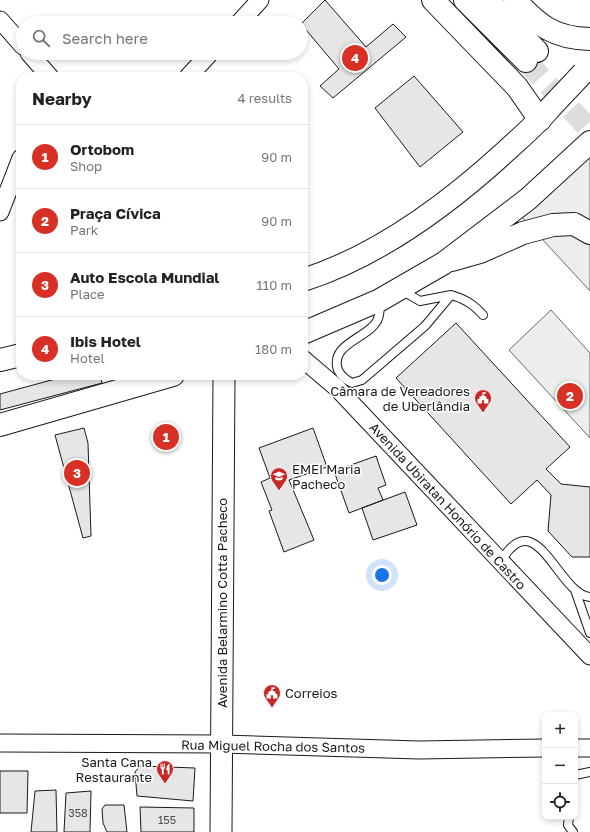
<!DOCTYPE html>
<html lang="en">
<head>
<meta charset="utf-8">
<style>
	:root { --surface:#fff; --page:#f2f2f2; --text:#222; --muted:#767676; --line:#e0e0e0; --accent:#d93025 }
	body { margin:0; font-family:"Golos Text",sans-serif; background:var(--page); color:var(--text) }
	.controls { position:absolute; right:12px; bottom:12px; display:grid; overflow:hidden; border-radius:8px; box-shadow:0 2px 6px #0003 }
	.controls button { width:36px; height:36px; display:grid; place-items:center; padding:0; border:0; border-bottom:1px solid var(--line); background:var(--surface); color:var(--text); font:20px sans-serif }
	.you { position:absolute; left:382px; top:575px; width:14px; height:14px; margin:-10px; border:3px solid #fff; border-radius:50%; background:#1a73e8; box-shadow:0 0 0 6px #1a73e833 }
	.badge { display:grid; place-items:center; width:26px; height:26px; border-radius:50%; background:var(--accent); color:#fff; font-size:13px; font-weight:700 }
	.pin { position:absolute; translate:-50% -50%; border:2px solid #fff; box-shadow:0 1px 4px #0006 }
	.list { margin:0; padding:0; list-style:none }
	h2 { display:flex; justify-content:space-between; align-items:center; height:52px; margin:0; padding:0 16px; font-size:17px }
	h2 small { font-size:13px; font-weight:400; color:var(--muted) }
	.list li { display:grid; grid-template-columns:26px 1fr auto; gap:12px; align-items:center; box-sizing:border-box; height:64px; padding:0 16px; border-top:1px solid var(--line) }
	.list b { display:block; font-size:15px; white-space:nowrap }
	.list p { margin:0; font-size:13px; white-space:nowrap; color:var(--muted) }
	.list em { font-size:13px; font-style:normal; color:var(--muted) }
	.icon { flex:none; width:22px; height:22px; fill:none; stroke:currentColor; stroke-width:2; stroke-linecap:round; stroke-linejoin:round }
	.map { position:relative; flex:none; width:590px; height:832px; overflow:hidden }
	.search { position:absolute; background:var(--surface); box-shadow:0 2px 6px #0003; left:16px; top:16px; width:292px; height:44px; display:flex; align-items:center; gap:10px; box-sizing:border-box; padding:0 14px; border-radius:22px; color:var(--muted); font-size:15px }
	.panel { position:absolute; background:var(--surface); box-shadow:0 2px 6px #0003; left:16px; top:72px; width:292px; height:308px; border-radius:16px }
	.map>svg:first-child { display:block }
	.green { fill:#ededed; stroke:#6a6a6a }
	.building { fill:#e6e6e6; stroke:#1a1a1a }
	.lines { fill:none; stroke-linecap:round; stroke-linejoin:round }
	.primary-tunnel { stroke:#ddd; stroke-width:22; stroke-dasharray:22 11; stroke-linecap:butt }
	.service-casing { stroke:#1a1a1a; stroke-width:10 }
	.minor-casing { stroke:#1a1a1a; stroke-width:19 }
	.tertiary-casing { stroke:#1a1a1a; stroke-width:23 }
	.primary-casing { stroke:#1a1a1a; stroke-width:24 }
	.service { stroke:#fff; stroke-width:8 }
	.minor { stroke:#fff; stroke-width:17 }
	.tertiary { stroke:#fff; stroke-width:21 }
	.primary { stroke:#fff; stroke-width:22 }
	.primary-bridge-casing { stroke:#1a1a1a; stroke-width:24; stroke-linecap:butt }
	.primary-bridge { stroke:#fff; stroke-width:22 }
	.labels { text-anchor:middle; stroke-width:3; stroke-linejoin:round; paint-order:stroke }
	.number-label { font-size:11px; fill:#4d4d4d }
	.poi-label { font-size:13px; fill:#1a1a1a; stroke:#fff; text-anchor:end }
	.street-label { font-size:13px; fill:#1a1a1a; stroke:#fff }
</style>
</head>
<body>
<div class="map">
<svg width="590" height="832" viewBox="0 0 590 832">
	<rect width="100%" height="100%" fill="#fff"/>
	<path class="green" d="M590,146V291L520,215Z
		M551,310L590,353V438L509,350Z"/>
	<path class="building" d="M325,0L366,47L393,24L406,37L333,98L320,86L339,69L301,24Z
		M414,76L463,132L420,167L375,108Z
		M456,323L570,447L546,469L561,484L590,487V557H572L548,531L551,495L537,480L511,504L396,378Z
		M70,375H100L102,383L0,410V394Z
		M84,428L88,443L91,536L83,538L55,435Z
		M313,428L327,467L289,480L314,540L284,552L269,511L272,510L261,482L270,478L259,448Z
		M376,456L386,485L378,488L383,500L349,513L334,471Z
		M405,492L417,525L373,540L362,508Z
		M140,766L195,768L193,801L137,796L135,772Z
		M0,771H28L27,813H0Z
		M56,790L57,832H31L35,791Z
		M91,791L90,832H64L66,793Z
		M105,805H124L127,832H107L103,823L102,809Z
		M140,807L194,808V832H141Z"/>
	<g class="lines">
		<path class="primary-tunnel" d="M526,61L590,130"/>
		<g class="service-casing">
			<path id="service" d="M451,295C465,299 473,304 483,315
				M380,303C380,309 380,315 377,321C368,338 329,344 338,370C341,376 346,380 352,383L362,380L425,326L451,295L420,301L401,290
				M500,563C536,499 558,595 590,597
				M575,590L590,633
				M575,775L590,772
				M569,817L568,825L573,832"/>
		</g>
		<g class="minor-casing">
			<path id="minor" d="M0,20L23,46
				M239,23L260,0
				M29,53L50,77
				M188,77L210,53
				M0,212L21,158
				M303,359L337,388L590,656
				M0,743L221,744L419,750L545,748
				M575,748H590"/>
		</g>
		<g class="tertiary-casing">
			<path id="tertiary" d="M221,832L224,375"/>
		</g>
		<g class="primary-casing">
			<path id="primary" d="M433,0L517,87L540,120
				M465,0L526,61
				M488,0L537,51
				M515,0C539,26 554,38 590,39
				M452,260L480,252L523,233L553,225L574,224L590,233
				M303,280C379,256 447,205 505,152C520,138 536,125 549,109
				M303,333L380,300L444,263L528,199L590,142
				M0,360L21,355
				M0,425L173,375"/>
		</g>
		<use href="#service" class="service"/>
		<use href="#minor" class="minor"/>
		<use href="#tertiary" class="tertiary"/>
		<use href="#primary" class="primary"/>
		<g class="primary-bridge-casing">
			<path id="primary-bridge" d="M549,109L583,73"/>
		</g>
		<use href="#primary-bridge" class="primary-bridge"/>
	</g>
	<defs>
		<g id="civic-pin" transform="scale(0.9)"><path d="M0 17L-7.5 6A9.5 9.5 0 1 1 7.5 6Z" fill="#c62828" stroke="#fff"/><path d="M-.6-6.5H3V-4.5H.6V-3L4-1V1h2V6H-6V1h2V-1L-.6-3ZM-1.2 2.5V6h2.4V2.5Z" fill="#fff"/></g>
		<g id="school-pin" transform="scale(0.9)"><path d="M0 17L-7.5 6A9.5 9.5 0 1 1 7.5 6Z" fill="#c62828" stroke="#fff"/><path d="M0-5L7-2L0 1L-7-2ZM-4 1L0 2.5L4 1V4Q0 6-4 4Z" fill="#fff"/></g>
		<g id="restaurant-pin" transform="scale(0.9)"><path d="M0 17L-7.5 6A9.5 9.5 0 1 1 7.5 6Z" fill="#c62828" stroke="#fff"/><path d="M-5-6h1v4h1v-4h1v4h1v-4h1v5L-1.5 .5V6h-2V.5L-5-1ZM5-6V6H3V1.5H1.5Q1.5-4 5-6Z" fill="#fff"/></g>
	</defs>
	<g fill-rule="evenodd">
		<use href="#civic-pin" x="483" y="398"/>
		<use href="#school-pin" x="279" y="476"/>
		<use href="#civic-pin" x="272" y="693"/>
		<use href="#restaurant-pin" x="165" y="769"/>
	</g>
	<g class="labels">
		<g class="number-label">
			<text x="78" y="817">358</text>
			<text x="167" y="824">155</text>
		</g>
		<g class="poi-label">
			<text x="470" y="396">Câmara de Vereadores<tspan x="470" dy="15">de Uberlândia</tspan></text>
			<text x="292" y="474" text-anchor="start">EMEI Maria<tspan x="292" dy="15">Pacheco</tspan></text>
			<text x="285" y="698" text-anchor="start">Correios</text>
			<text x="152" y="767">Santa Cana<tspan x="152" dy="15">Restaurante</tspan></text>
		</g>
		<g class="street-label">
			<text transform="translate(448 506) rotate(47)" y="5">Avenida Ubiratan Honório de Castro</text>
			<text transform="translate(222 603) rotate(-90)" y="5">Avenida Belarmino Cotta Pacheco</text>
			<text transform="translate(273 746) rotate(1)" y="5">Rua Miguel Rocha dos Santos</text>
		</g>
	</g>
</svg>
<div class="controls">
<button>+</button>
<button>−</button>
<button><svg class="icon" aria-label="locate" viewBox="0 0 24 24"><circle cx="12" cy="12" r="6"/><path d="M12 2v4M12 18v4M2 12h4M18 12h4"/></svg></button>
</div>
<div class="you"></div>
<div class="pin badge" style="left:166px;top:437px">1</div>
<div class="pin badge" style="left:570px;top:396px">2</div>
<div class="pin badge" style="left:77px;top:473px">3</div>
<div class="pin badge" style="left:355px;top:58px">4</div>
<div class="search"><svg class="icon" aria-label="search" viewBox="0 0 24 24"><circle cx="10" cy="10" r="6"/><path d="M15 15l6 6"/></svg>Search here</div>
<section class="panel">
<h2>Nearby<small>4 results</small></h2>
<ul class="list">
<li><span class="badge">1</span><div><b>Ortobom</b><p>Shop</p></div><em>90 m</em></li>
<li><span class="badge">2</span><div><b>Praça Cívica</b><p>Park</p></div><em>90 m</em></li>
<li><span class="badge">3</span><div><b>Auto Escola Mundial</b><p>Place</p></div><em>110 m</em></li>
<li><span class="badge">4</span><div><b>Ibis Hotel</b><p>Hotel</p></div><em>180 m</em></li>
</ul>
</section>
</div>
</body>
</html>
